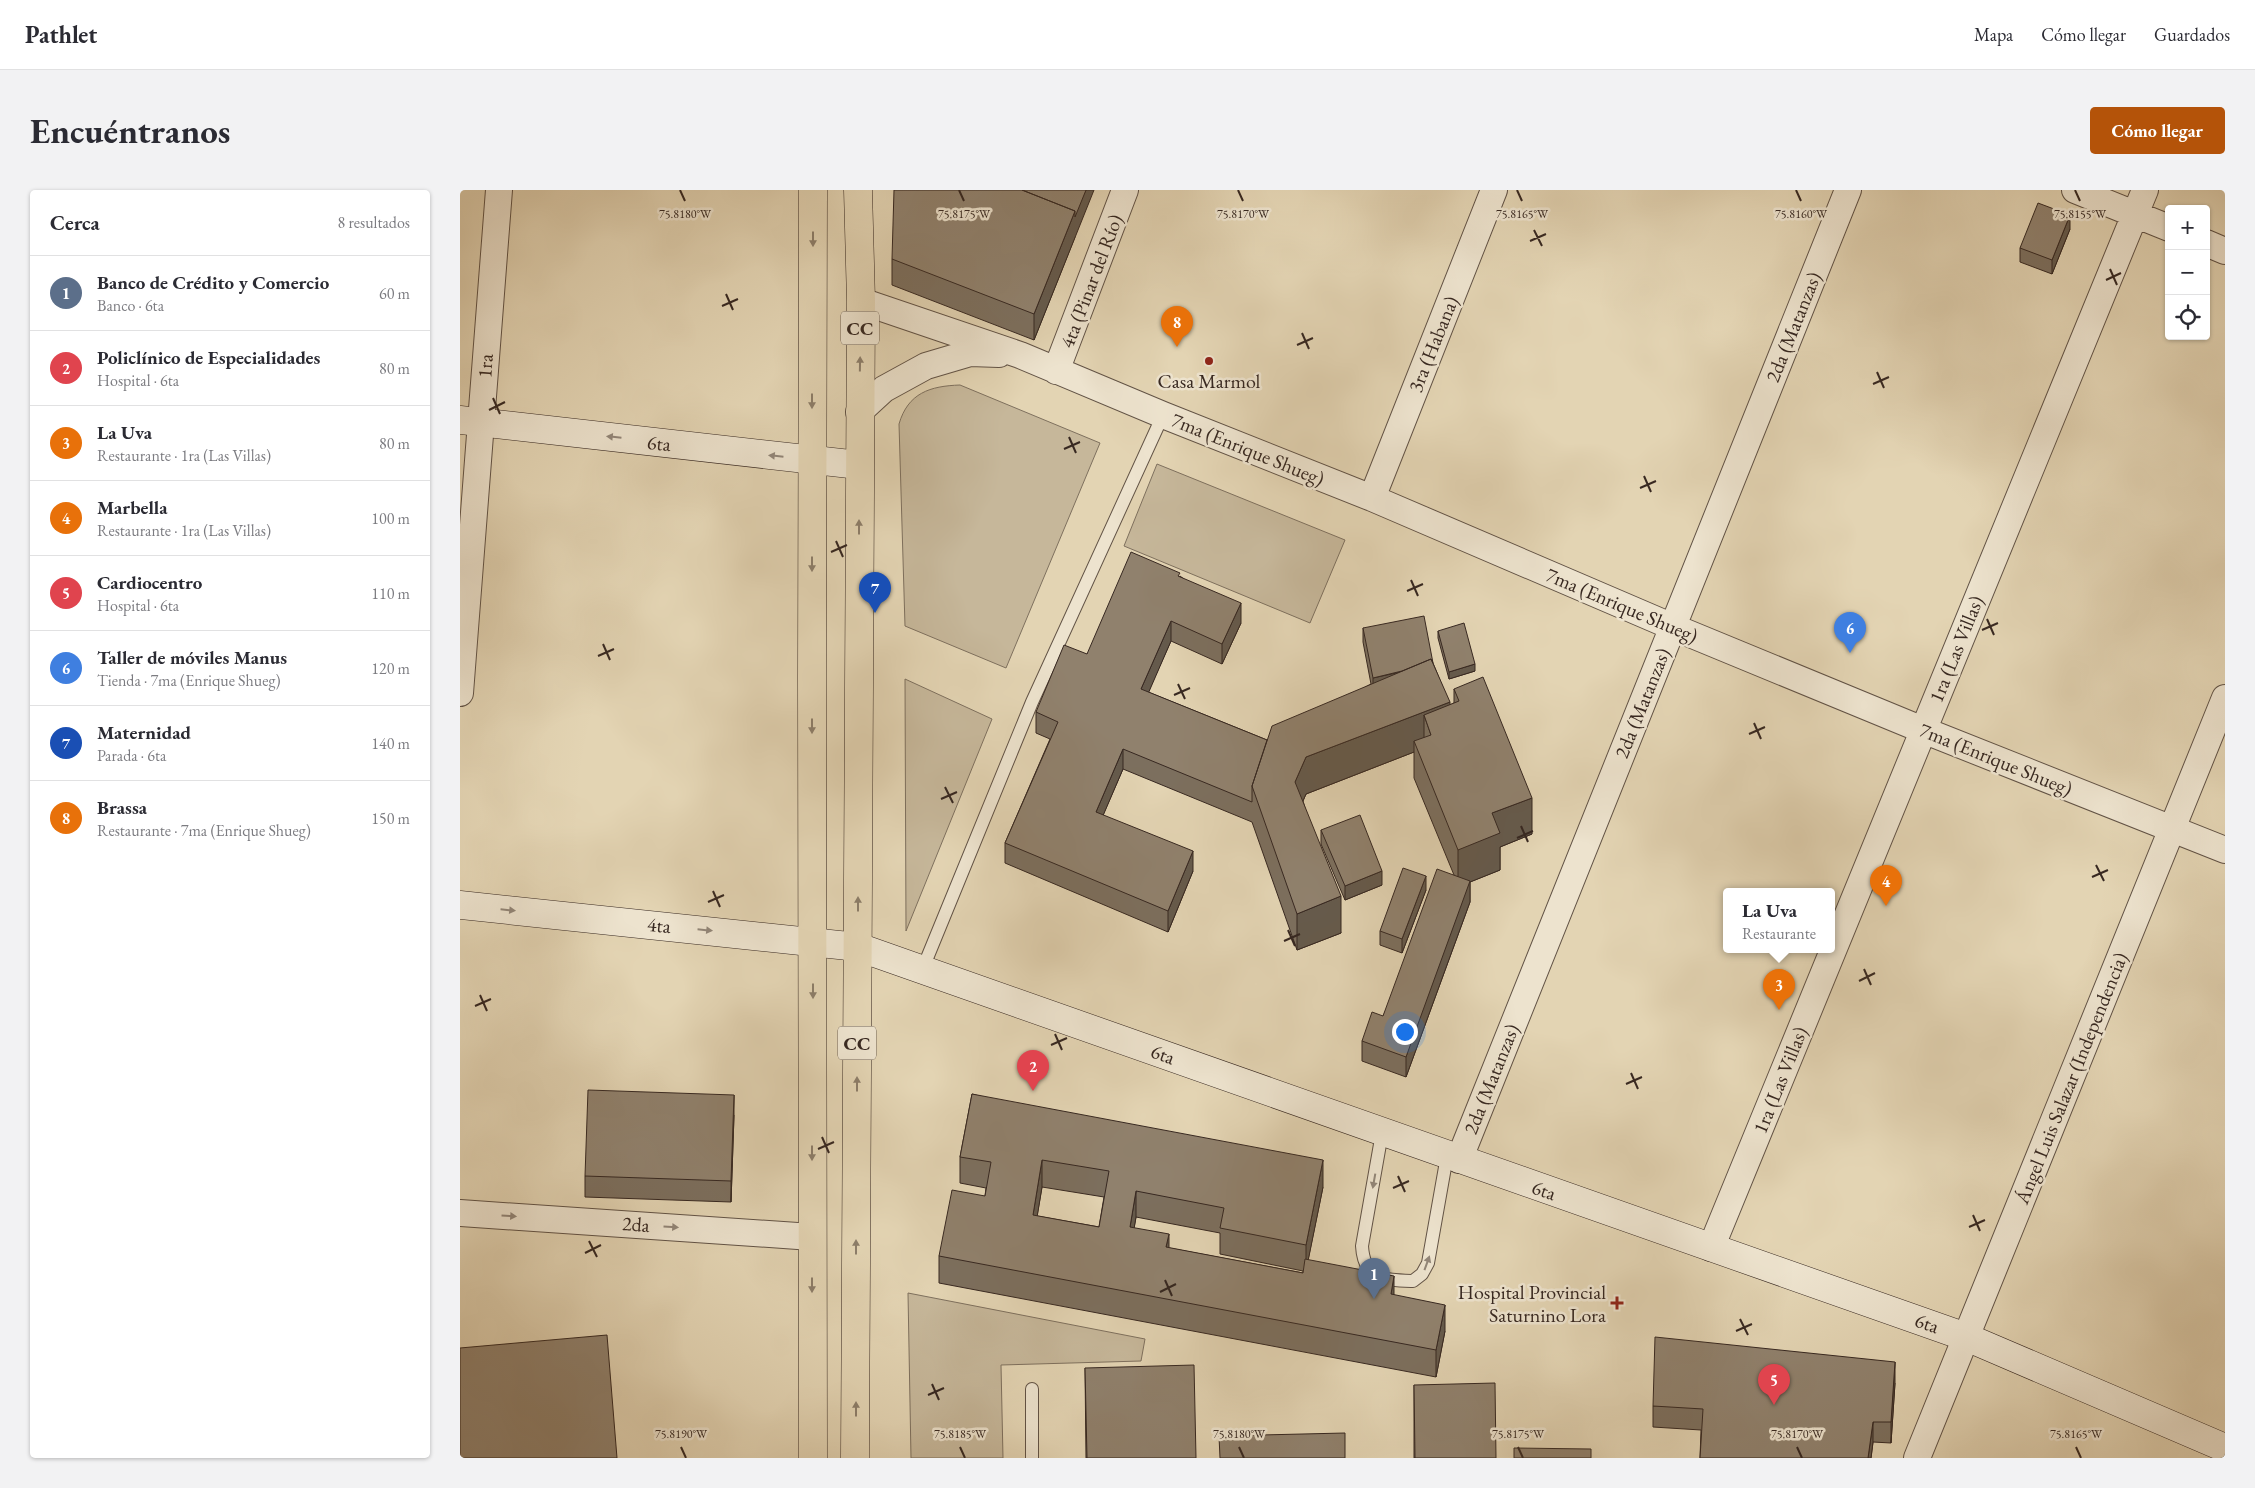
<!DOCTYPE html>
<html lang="es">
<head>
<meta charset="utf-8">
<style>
	:root { --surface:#fff; --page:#f2f2f3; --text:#2b2b33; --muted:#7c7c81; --line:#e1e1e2; --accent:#b45309 }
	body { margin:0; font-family:"EB Garamond",serif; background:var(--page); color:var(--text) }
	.controls { position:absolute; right:15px; top:15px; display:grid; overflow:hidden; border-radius:5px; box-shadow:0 1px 4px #0004 }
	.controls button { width:45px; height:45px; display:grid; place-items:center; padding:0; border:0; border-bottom:1px solid var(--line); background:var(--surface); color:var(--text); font:25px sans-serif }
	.you { position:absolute; left:944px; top:841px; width:18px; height:18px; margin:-12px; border:4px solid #fff; border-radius:50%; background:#1a73e8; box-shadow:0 0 0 8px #1a73e833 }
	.badge { display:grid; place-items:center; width:32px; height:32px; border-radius:50%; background:var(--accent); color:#fff; font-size:16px; font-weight:700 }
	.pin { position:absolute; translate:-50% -41px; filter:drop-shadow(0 1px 2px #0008) }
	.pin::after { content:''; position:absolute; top:26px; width:18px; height:15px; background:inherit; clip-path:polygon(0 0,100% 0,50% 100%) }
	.popup { position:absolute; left:1263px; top:698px; width:112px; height:65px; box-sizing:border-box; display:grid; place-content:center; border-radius:5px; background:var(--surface); filter:drop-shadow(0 1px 4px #0005); font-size:16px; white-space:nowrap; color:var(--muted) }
	.popup b { font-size:19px; color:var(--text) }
	.popup::after { content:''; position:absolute; left:50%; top:100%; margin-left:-10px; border:10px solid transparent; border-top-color:var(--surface) }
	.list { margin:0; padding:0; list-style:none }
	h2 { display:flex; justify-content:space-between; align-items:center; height:65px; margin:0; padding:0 20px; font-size:21px }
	h2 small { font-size:16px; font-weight:400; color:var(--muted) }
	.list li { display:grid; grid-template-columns:32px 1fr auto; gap:15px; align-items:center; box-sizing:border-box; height:75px; padding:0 20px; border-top:1px solid var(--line) }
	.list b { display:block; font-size:19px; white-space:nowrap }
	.list p { margin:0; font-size:16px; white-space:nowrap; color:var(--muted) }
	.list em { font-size:16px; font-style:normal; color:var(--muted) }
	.icon { flex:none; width:28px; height:28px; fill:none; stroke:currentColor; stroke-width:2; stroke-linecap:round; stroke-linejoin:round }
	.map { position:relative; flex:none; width:1765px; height:1268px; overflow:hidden; border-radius:5px }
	header { display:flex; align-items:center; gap:30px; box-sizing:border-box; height:70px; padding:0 25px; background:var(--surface); border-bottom:1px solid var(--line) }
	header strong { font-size:24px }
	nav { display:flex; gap:28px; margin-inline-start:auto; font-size:18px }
	.intro { display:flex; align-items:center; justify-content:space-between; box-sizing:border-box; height:120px; padding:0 30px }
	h1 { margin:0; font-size:35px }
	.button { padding:12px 22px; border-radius:5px; background:var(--accent); color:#fff; font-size:18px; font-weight:700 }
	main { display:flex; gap:30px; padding:0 30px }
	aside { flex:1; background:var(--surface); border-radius:5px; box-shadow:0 1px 4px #0004 }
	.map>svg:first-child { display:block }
	.green { fill:#c6b79a; stroke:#7e705e }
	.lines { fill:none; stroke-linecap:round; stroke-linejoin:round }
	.lane-casing { stroke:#625346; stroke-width:14 }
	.street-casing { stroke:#625346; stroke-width:28 }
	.secondary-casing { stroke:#372821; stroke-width:29 }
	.primary-casing { stroke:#372821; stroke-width:29 }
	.lane { stroke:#ede3ce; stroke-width:12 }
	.street { stroke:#ede3ce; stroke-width:26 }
	.secondary { stroke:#ede3ce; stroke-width:28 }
	.primary { stroke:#e3d4b3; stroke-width:28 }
	.wall { fill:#7c6f5e; stroke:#372821; fill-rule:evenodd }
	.shaded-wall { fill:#655a4c; stroke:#372821 }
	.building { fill:#90816d; stroke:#372821; fill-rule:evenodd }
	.oneway { fill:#8d7e6a }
	.oneway2 { fill:#928678 }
	.ticks { fill:none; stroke:#372821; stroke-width:2 }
	.poi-dot { fill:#8f2418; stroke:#ede3ce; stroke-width:2 }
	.labels { text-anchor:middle; stroke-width:5; stroke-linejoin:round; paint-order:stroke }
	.shield { fill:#ede3ce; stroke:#6e6055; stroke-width:1 }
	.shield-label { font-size:19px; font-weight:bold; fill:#372821 }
	.street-label { font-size:20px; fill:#372821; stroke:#ede3ce }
	.poi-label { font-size:20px; fill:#372821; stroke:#ede3ce }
	.ticks-label { font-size:12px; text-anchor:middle; fill:#372821; stroke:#ede3ce; stroke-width:5; stroke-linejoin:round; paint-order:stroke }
</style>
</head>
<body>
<header>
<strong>Pathlet</strong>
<nav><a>Mapa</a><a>Cómo llegar</a><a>Guardados</a></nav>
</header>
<div class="intro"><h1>Encuéntranos</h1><a class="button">Cómo llegar</a></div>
<main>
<aside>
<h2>Cerca<small>8 resultados</small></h2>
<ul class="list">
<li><span class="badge" style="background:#5c6f8a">1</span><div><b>Banco de Crédito y Comercio</b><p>Banco · 6ta</p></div><em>60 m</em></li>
<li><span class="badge" style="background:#e0444e">2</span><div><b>Policlínico de Especialidades</b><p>Hospital · 6ta</p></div><em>80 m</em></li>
<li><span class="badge" style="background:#e8710a">3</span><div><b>La Uva</b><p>Restaurante · 1ra (Las Villas)</p></div><em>80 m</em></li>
<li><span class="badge" style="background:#e8710a">4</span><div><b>Marbella</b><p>Restaurante · 1ra (Las Villas)</p></div><em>100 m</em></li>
<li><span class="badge" style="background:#e0444e">5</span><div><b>Cardiocentro</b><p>Hospital · 6ta</p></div><em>110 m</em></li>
<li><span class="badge" style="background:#3f7fe0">6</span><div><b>Taller de móviles Manus</b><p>Tienda · 7ma (Enrique Shueg)</p></div><em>120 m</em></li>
<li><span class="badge" style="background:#1a4fb4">7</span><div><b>Maternidad</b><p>Parada · 6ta</p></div><em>140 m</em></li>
<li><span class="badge" style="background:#e8710a">8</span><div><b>Brassa</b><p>Restaurante · 7ma (Enrique Shueg)</p></div><em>150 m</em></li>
</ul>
</aside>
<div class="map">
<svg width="1765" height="1268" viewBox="0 0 1765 1268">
	<rect width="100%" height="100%" fill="#e3d4b3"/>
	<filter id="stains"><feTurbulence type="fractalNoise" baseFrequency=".004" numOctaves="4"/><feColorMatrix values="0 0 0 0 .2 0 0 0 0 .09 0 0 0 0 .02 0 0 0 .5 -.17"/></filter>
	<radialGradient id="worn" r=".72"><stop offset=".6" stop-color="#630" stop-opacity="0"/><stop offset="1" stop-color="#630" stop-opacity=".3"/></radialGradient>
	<path class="green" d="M500,195L640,253L546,478L445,436L439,234C448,203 470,196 500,195Z
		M697,274L885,350L850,433L664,356Z
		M445,489L532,529L446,741Z
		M448,1103L685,1149L681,1171L541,1175L543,1268H451Z"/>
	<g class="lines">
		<g class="lane-casing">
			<path id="lane" d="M463,778L572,512L703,225
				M922,943L902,1056C904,1090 924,1090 953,1091L962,1084L968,1073L987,966
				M572,1199V1268"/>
		</g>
		<g class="street-casing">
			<path id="street" d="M1615,0L1709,38
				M1746,53L1765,61
				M401,111L560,165L703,225L912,308L1213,437L1463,540L1765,660
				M596,181L665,0
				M399,222L424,199L466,176L510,163L539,164
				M912,308L1034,0
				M0,503L39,0
				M999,970L1388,0
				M0,1023L352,1047
				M1251,1058L1685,0
				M1457,1268L1765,508"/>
		</g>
		<g class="secondary-casing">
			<path id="secondary" d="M0,230L399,275
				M0,715L398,757L1506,1147L1765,1258"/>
		</g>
		<g class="primary-casing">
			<path id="primary" d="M353,1268L352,487L353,0
				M395,1268L401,111L398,0"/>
		</g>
		<use href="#lane" class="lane"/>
		<use href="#street" class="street"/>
		<use href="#secondary" class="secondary"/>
		<use href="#primary" class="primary"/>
	</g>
	<path class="wall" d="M1610,39L1592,84L1560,72V58Z
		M615,47L574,150L432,95V69Z
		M720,386L781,433L762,474L711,451L688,502L807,550L911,494L903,452V438L973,473L990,515L994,513V499L1072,644L1040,657V680L1010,692V712L946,887L902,871V851L923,826L994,685L954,588V562L846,604L843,611L881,743L837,760L792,632L663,579L643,625L733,681L708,742L545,673V653L590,549L576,543V522L627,464Z
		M978,441L1015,481L989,489L978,448Z
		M861,640L922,695L885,710L861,654Z
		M966,700L942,763L920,755V741Z
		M512,904L863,997L848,1070L934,1105L985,1141L976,1187L479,1093V1066L525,1006L526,998L500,993V967ZM582,997L644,1007L639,1037L577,1026ZM676,1027L760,1043V1064L843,1081V1083L709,1058L674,1038Z
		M274,925L271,1012L125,1007V986Z
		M625,1178L736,1268H626Z
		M1435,1193L1431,1253L1413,1252L1411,1268H1240L1241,1240L1193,1237V1216Z
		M954,1195L1036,1268H954Z"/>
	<path class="shaded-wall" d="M626,0H634L574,150V124L615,21Z
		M1610,25V39L1592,84V70Z
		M781,413V433L762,474V454Z
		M711,431V451L681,520V499Z
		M1015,474V481L989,489V482Z
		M973,475L913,502V488Z
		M990,512V548L971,545L964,525V558L954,551V562L846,604L835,629V592L846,567Z
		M663,559V579L636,642V622Z
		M1072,608V644L1040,657V680L1010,692V712L946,887V867L998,697V660L1032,623Z
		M733,661V681L708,742V721Z
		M922,681V695L885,710V696Z
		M966,686V700L942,763V749Z
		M881,706V743L837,760V724Z
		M274,905V925L271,1012V991Z
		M582,970V997L573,1052V1025Z
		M863,970V997L846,1081V1055Z
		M676,1001V1027L670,1063V1037Z
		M709,1044V1071L706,1057Z
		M934,1086V1113L931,1104Z
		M985,1115V1141L976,1187V1160Z
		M1435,1172V1193L1431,1253V1232Z
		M1413,1232V1252L1411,1268H1408Z"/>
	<path class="building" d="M434,0H562L615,21L574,124L432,69Z
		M562,0H626L615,27V21Z
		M1578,13L1610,25L1592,70L1560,58Z
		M671,362L720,383L718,386L781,413L762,454L711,431L681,499L807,550L792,596V612L663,559L636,622L733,661L708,721L545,653L598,532L576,522L604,455L627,464Z
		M964,426L973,473L971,469L942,481L913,488L903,438Z
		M1004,433L1015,474L989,482L978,441Z
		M971,469L990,512L846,567L835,592L881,706L837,724L792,596L812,536Z
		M1023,487L1072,608L1032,623L1040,643L998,660L954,551L971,545L964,525L999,511L994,499Z
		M900,625L922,681L885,696L861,640Z
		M943,678L966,686L942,749L920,741Z
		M977,679L1010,691L946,867L902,851L912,822L923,826Z
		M128,900L274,905L271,991L125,986Z
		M512,904L863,970L846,1055L760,1038L764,1018L676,1001L670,1037L709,1044L706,1057L843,1083L845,1069L934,1086L931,1104L985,1115L976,1160L479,1066L492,1000L525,1006L531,972L500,967ZM582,970L649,981L639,1037L573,1025Z
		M147,1145L157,1268H0V1158Z
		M1195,1147L1435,1172L1431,1232H1413L1408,1268H1240L1243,1219L1193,1216Z
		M734,1175L736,1268H627L625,1178Z
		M1035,1193L1036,1268H955L954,1195Z
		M885,1243V1268H760L759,1246Z
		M1054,1258L1131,1259V1268H1054Z"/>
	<defs><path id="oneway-solid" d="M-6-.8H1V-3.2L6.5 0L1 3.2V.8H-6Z" transform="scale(1.25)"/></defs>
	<g class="oneway">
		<use href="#oneway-solid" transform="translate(353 49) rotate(90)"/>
		<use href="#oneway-solid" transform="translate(400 174) rotate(-89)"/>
		<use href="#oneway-solid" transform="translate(352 211) rotate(90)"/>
		<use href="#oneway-solid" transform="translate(399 337) rotate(-90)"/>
		<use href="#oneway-solid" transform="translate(352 374) rotate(90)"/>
		<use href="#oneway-solid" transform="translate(352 536) rotate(90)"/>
		<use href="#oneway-solid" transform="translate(398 714) rotate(-90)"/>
		<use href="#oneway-solid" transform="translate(353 801) rotate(90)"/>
		<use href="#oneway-solid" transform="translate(397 894) rotate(-90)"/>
		<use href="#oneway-solid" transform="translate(352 963) rotate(90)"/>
		<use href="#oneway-solid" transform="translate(396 1057) rotate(-90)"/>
		<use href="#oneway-solid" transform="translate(352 1095) rotate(90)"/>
		<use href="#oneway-solid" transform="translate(396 1219) rotate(-90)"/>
	</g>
	<g class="oneway2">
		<use href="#oneway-solid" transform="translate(154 247) rotate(-174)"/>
		<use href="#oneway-solid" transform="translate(316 266) rotate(-174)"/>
		<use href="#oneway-solid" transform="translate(48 720) rotate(6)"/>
		<use href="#oneway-solid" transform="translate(245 740) rotate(6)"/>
		<use href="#oneway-solid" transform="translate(914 991) rotate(100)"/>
		<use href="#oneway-solid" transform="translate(49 1026) rotate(4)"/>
		<use href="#oneway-solid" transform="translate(211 1037) rotate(4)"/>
		<use href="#oneway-solid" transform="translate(967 1073) rotate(-70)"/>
	</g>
	<path class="ticks" d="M220,0L225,11M499,0L504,11M778,0L783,11M1057,0L1062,11M1336,0L1341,11M1615,0L1620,11M1074,40L1082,56M1070,51L1086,44M1650,79L1657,95M1646,90L1661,83M266,104L273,120M262,116L278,109M842,143L849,159M837,155L853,148M1417,182L1424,198M1413,194L1429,187M33,208L40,224M29,220L45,212M609,247L616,263M604,259L620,252M1184,286L1191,302M1180,298L1196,291M376,351L383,367M371,362L387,355M951,390L958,406M947,401L963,394M1527,429L1534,445M1522,440L1538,433M143,454L150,470M138,466L154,459M718,494L725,509M714,505L730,498M1294,533L1301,549M1289,544L1305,537M485,597L493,613M481,609L497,602M1061,636L1068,652M1057,648L1073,641M1636,675L1644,691M1632,687L1648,680M253,701L260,717M248,712L264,705M828,740L835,756M824,751L840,744M1404,779L1411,795M1399,791L1415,783M20,805L27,821M15,816L31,809M595,844L602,860M591,855L607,848M1171,883L1178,899M1166,894L1182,887M362,947L369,963M358,959L374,952M938,986L945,1002M933,998L949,991M1513,1025L1520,1041M1509,1037L1525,1030M129,1051L137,1067M125,1063L141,1055M705,1090L712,1106M700,1102L716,1094M1280,1129L1288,1145M1276,1141L1292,1134M472,1194L479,1210M468,1205L484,1198M221,1257L226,1268M500,1257L505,1268M779,1257L784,1268M1058,1257L1063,1268M1337,1257L1342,1268M1616,1257L1621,1268"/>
	<g class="poi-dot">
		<circle cx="749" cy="171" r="5"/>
		<path d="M1154.5 1105.5h5v5h5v5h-5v5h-5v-5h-5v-5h5z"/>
	</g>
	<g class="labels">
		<g class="shield">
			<rect x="381" y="121.5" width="38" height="33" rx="4"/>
			<rect x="378" y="836.5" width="38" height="33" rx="4"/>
		</g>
		<g class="shield-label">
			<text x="400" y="145">CC</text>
			<text x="397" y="860">CC</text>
		</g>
		<g class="street-label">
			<text transform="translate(631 91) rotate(-69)" y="7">4ta (Pinar del Río)</text>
			<text transform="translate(1333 137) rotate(-68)" y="7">2da (Matanzas)</text>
			<text transform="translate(973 154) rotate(-68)" y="7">3ra (Habana)</text>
			<text transform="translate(25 176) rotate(-86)" y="7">1ra</text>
			<text transform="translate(199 253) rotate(6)" y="7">6ta</text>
			<text transform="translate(788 259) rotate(22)" y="7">7ma (Enrique Shueg)</text>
			<text transform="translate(1162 415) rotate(23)" y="7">7ma (Enrique Shueg)</text>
			<text transform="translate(1496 459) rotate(-68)" y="7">1ra (Las Villas)</text>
			<text transform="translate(1182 513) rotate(-68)" y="7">2da (Matanzas)</text>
			<text transform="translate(1536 569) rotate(22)" y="7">7ma (Enrique Shueg)</text>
			<text transform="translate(199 735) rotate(6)" y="7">4ta</text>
			<text transform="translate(703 864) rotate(20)" y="7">6ta</text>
			<text transform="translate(1611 888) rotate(-68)" y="7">Ángel Luis Salazar (Independencia)</text>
			<text transform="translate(1031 889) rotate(-68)" y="7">2da (Matanzas)</text>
			<text transform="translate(1320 890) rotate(-68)" y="7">1ra (Las Villas)</text>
			<text transform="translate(1084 1000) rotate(19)" y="7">6ta</text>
			<text transform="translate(176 1034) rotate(4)" y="7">2da</text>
			<text transform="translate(1467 1133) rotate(19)" y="7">6ta</text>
		</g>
		<g class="poi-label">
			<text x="749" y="198">Casa Marmol</text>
			<text x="1146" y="1109" text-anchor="end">Hospital Provincial<tspan x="1146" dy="23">Saturnino Lora</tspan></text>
		</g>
	</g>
	<g class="ticks-label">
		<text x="225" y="28">75.8180°W</text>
		<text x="504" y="28">75.8175°W</text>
		<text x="783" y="28">75.8170°W</text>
		<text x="1062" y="28">75.8165°W</text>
		<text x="1341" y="28">75.8160°W</text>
		<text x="1620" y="28">75.8155°W</text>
		<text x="221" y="1248">75.8190°W</text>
		<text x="500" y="1248">75.8185°W</text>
		<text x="779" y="1248">75.8180°W</text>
		<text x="1058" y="1248">75.8175°W</text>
		<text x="1337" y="1248">75.8170°W</text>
		<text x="1616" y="1248">75.8165°W</text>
	</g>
	<rect width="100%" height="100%" filter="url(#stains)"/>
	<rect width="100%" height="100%" fill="url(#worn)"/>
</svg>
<div class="controls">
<button>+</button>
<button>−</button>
<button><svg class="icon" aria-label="locate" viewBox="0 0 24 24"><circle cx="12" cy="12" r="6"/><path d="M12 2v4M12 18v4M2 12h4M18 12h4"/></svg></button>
</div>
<div class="you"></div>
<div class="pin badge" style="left:914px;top:1109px;background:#5c6f8a">1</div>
<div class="pin badge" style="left:573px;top:901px;background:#e0444e">2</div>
<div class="pin badge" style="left:1319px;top:820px;background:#e8710a">3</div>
<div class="popup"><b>La Uva</b>Restaurante</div>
<div class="pin badge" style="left:1426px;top:716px;background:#e8710a">4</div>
<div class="pin badge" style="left:1314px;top:1215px;background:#e0444e">5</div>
<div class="pin badge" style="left:1390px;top:463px;background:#3f7fe0">6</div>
<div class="pin badge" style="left:415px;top:423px;background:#1a4fb4">7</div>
<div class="pin badge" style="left:717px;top:157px;background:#e8710a">8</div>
</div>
</main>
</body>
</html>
